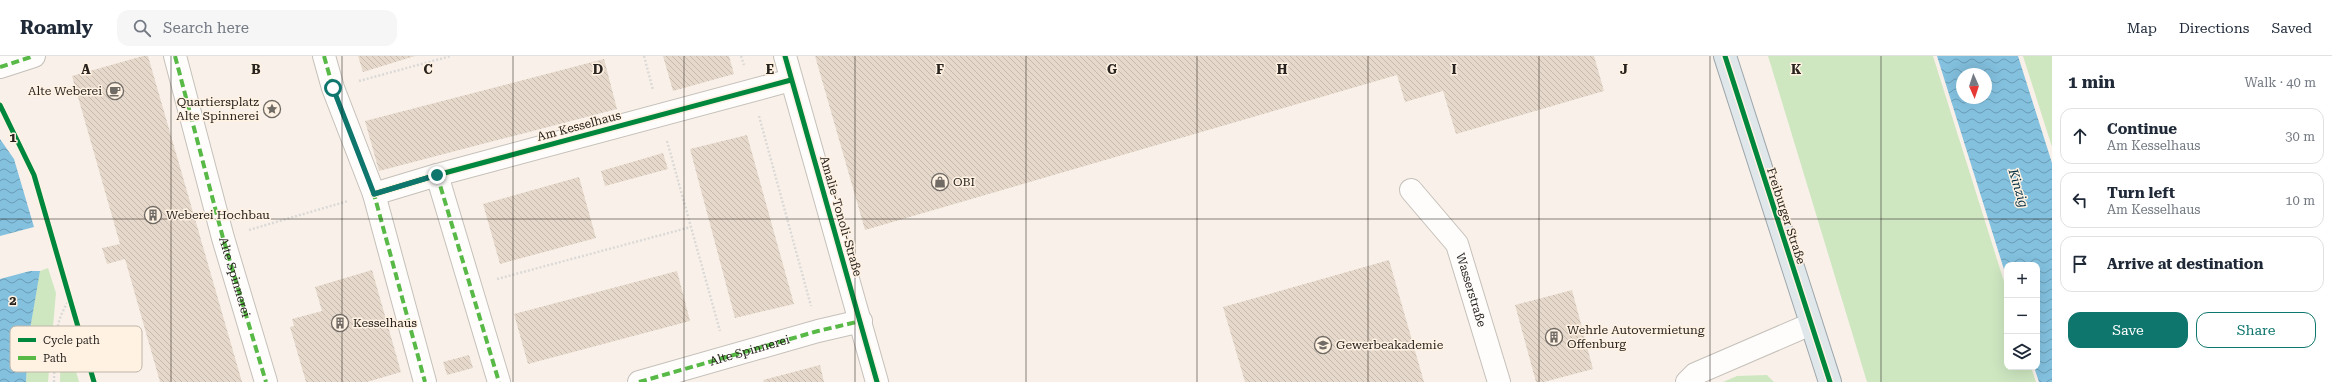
<!DOCTYPE html>
<html lang="en">
<head>
<meta charset="utf-8">
<style>
	:root { --surface:#fff; --page:#f6f6f7; --text:#1f2937; --muted:#747a83; --line:#e0e1e3; --accent:#0f766e }
	body { margin:0; font-family:"Roboto Serif",serif; background:var(--page); color:var(--text) }
	.controls { position:absolute; right:12px; bottom:12px; display:grid; overflow:hidden; border-radius:8px; box-shadow:0 4px 16px #0002 }
	.controls button { width:36px; height:36px; display:grid; place-items:center; padding:0; border:0; border-bottom:1px solid var(--line); background:var(--surface); color:var(--text); font:20px sans-serif }
	.compass { position:absolute; left:1956px; top:12px; width:36px; height:36px; border-radius:50%; background:var(--surface); box-shadow:0 4px 16px #0002; rotate:177deg }
	.stop { position:absolute; width:12px; height:12px; margin:-9px; border:3px solid #0f766e; border-radius:50%; background:#fff }
	.stop.end { background:#0f766e; border-color:#fff; box-shadow:0 1px 4px #0008 }
	.list { margin:0; padding:0; list-style:none }
	h2 { display:flex; justify-content:space-between; align-items:center; height:52px; margin:0; padding:0 16px; font-size:17px }
	h2 small { font-size:13px; font-weight:400; color:var(--muted) }
	.list li { display:grid; grid-template-columns:26px 1fr auto; gap:12px; align-items:center; box-sizing:border-box; height:56px; margin:0 8px 8px; padding:0 8px; border:1px solid var(--line); border-radius:12px }
	.list b { display:block; font-size:15px; white-space:nowrap }
	.list p { margin:0; font-size:13px; white-space:nowrap; color:var(--muted) }
	.list em { font-size:13px; font-style:normal; color:var(--muted) }
	.actions { display:flex; gap:8px; padding:12px 16px }
	.actions a { flex:1; padding:9px 0; border:1px solid var(--accent); border-radius:12px; text-align:center; font-size:14px; color:var(--accent) }
	.actions .main { background:var(--accent); color:#fff }
	.icon { flex:none; width:22px; height:22px; fill:none; stroke:currentColor; stroke-width:2; stroke-linecap:round; stroke-linejoin:round }
	.map { position:relative; flex:none; width:2052px; height:326px; overflow:hidden }
	header { display:flex; align-items:center; gap:24px; box-sizing:border-box; height:56px; padding:0 20px; background:var(--surface); border-bottom:1px solid var(--line) }
	header strong { font-size:19px }
	nav { display:flex; gap:22px; margin-inline-start:auto; font-size:14px }
	.search { width:280px; height:36px; background:var(--page); display:flex; align-items:center; gap:10px; box-sizing:border-box; padding:0 14px; border-radius:12px; color:var(--muted); font-size:15px }
	main { display:flex }
	aside { flex:1; background:var(--surface) }
	.map>svg:first-child { display:block }
	.green { fill:#cee7c1 }
	.water { fill:url(#water-waves); fill-rule:evenodd }
	.building { fill:url(#building-back-hatch) }
	.lines { fill:none; stroke-linecap:round; stroke-linejoin:round }
	.minor-casing { stroke:#c5c0b9; stroke-width:24 }
	.major-casing { stroke:#9da7ac; stroke-width:24 }
	.path { stroke:#dbd9d7; stroke-width:2.5; stroke-dasharray:2 2; stroke-linecap:butt }
	.minor { stroke:#fefdfc; stroke-width:22 }
	.major { stroke:#e0e7eb; stroke-width:22 }
	.quiet { stroke:#58b947; stroke-width:4; stroke-dasharray:8 4; stroke-linecap:butt }
	.cycleway-casing { stroke:#fff2e3; stroke-width:8 }
	.cycleway { stroke:#00873e; stroke-width:5 }
	.route { stroke:#0f766e; stroke-width:5 }
	.grid { fill:none; stroke:#28231e; stroke-width:1; stroke-opacity:0.55 }
	.labels { text-anchor:middle; stroke-width:3; stroke-linejoin:round; paint-order:stroke }
	.poi-label { font-size:12px; fill:#28231e; stroke:#fff2e3; text-anchor:start }
	.street-label { font-size:12px; fill:#28231e; stroke:#fff2e3 }
	.water-label { font-size:13px; font-style:italic; fill:#063144; stroke:#fff2e3 }
	.key { fill:#fff2e3; stroke:#beb4a8; stroke-width:1 }
	.key-label { font-size:11px; fill:#28231e }
	.grid-label { font-size:13px; text-anchor:middle; font-weight:bold; fill:#28231e; stroke:#fff2e3; stroke-width:3; stroke-linejoin:round; paint-order:stroke }
</style>
</head>
<body>
<header>
<strong>Roamly</strong>
<div class="search"><svg class="icon" aria-label="search" viewBox="0 0 24 24"><circle cx="10" cy="10" r="6"/><path d="M15 15l6 6"/></svg>Search here</div>
<nav><a>Map</a><a>Directions</a><a>Saved</a></nav>
</header>
<main>
<div class="map">
<svg width="2052" height="326" viewBox="0 0 2052 326">
	<defs>
		<pattern id="water-waves" width="16" height="10" patternUnits="userSpaceOnUse"><rect width="16" height="10" fill="#83c1df"/><path d="M0 5q4-4 8 0t8 0" fill="none" stroke="#6b9cb4"/></pattern>
		<pattern id="building-back-hatch" width="6" height="6" patternUnits="userSpaceOnUse"><rect width="6" height="6" fill="#e6d9cb"/><path d="M-1 5l2 2M0 0l6 6M5-1l2 2" fill="none" stroke="#c5baae"/></pattern>
	</defs>
	<rect width="100%" height="100%" fill="#f9f1e9"/>
	<path class="green" d="M1768,0H1933L2007,235V311H2031L2036,326H1867Z
		M2023,0H2052V91Z
		M48,212L56,237L48,326H26C28,288 32,251 40,215Z
		M65,276L79,326H60L61,281Z
		M1767,319L1774,326H1723L1737,320Z"/>
	<path class="water" d="M1937,0H2018L2052,107V326H2039L2034,311H2037V209H2007V223ZM1962,18H1986V42H1962Z
		M0,83L14,103L34,171L0,180Z
		M30,215H40L28,285L26,326H0V223Z"/>
	<path class="building" d="M143,0H148L242,326H160L125,203L107,208L102,192L120,188L72,20Z
		M358,0H415L363,16Z
		M663,0H729L734,18L673,35Z
		M815,0H1594L1604,35L1456,78L1443,35L1405,46L1397,19L865,174Z
		M604,3L617,53L379,115L365,65Z
		M747,79L794,248L735,262L690,93Z
		M663,97L668,113L605,130L601,115Z
		M579,121L596,182L500,208L483,148Z
		M1389,204L1424,326H1245L1223,251Z
		M372,214L401,316L367,326H306L290,271L294,270L292,263L322,255L315,231Z
		M677,215L690,265L528,308L514,258Z
		M1572,234L1593,313L1544,326H1536L1515,249Z
		M469,299L473,312L447,319L443,306Z
		M820,309L824,326H764L763,324Z"/>
	<g class="lines">
		<g class="minor-casing">
			<g id="minor">
				<path id="s1" d="M175,0L223,182L266,326"/>
				<path d="M324,0L333,32L374,138L425,326"/>
				<path d="M785,0L877,326"/>
				<path d="M0,11L34,0"/>
				<path d="M437,119L499,326"/>
				<path id="s2" d="M1411,134L1457,188L1499,326"/>
				<path d="M374,138L437,119L791,24"/>
				<path id="s3" d="M639,326L818,275L861,265"/>
				<path d="M1687,326L1695,318L1811,268"/>
			</g>
		</g>
		<g class="major-casing">
			<path id="major" d="M1725,0L1830,326"/>
		</g>
		<path class="path" d="M644,0L653,34
			M741,0L744,9
			M359,25L451,0
			M0,49L34,119L94,326
			M759,60L811,250
			M667,85L720,275
			M249,174L348,145
			M497,223L691,171
			M54,326C55,296 52,268 70,243"/>
		<use href="#minor" class="minor"/>
		<use href="#major" class="major"/>
		<path class="quiet" d="M175,0L223,182L266,326
			M324,0L333,32L374,138L425,326
			M0,11L34,0
			M437,119L499,326
			M639,326L818,275L861,265"/>
		<g class="cycleway-casing">
			<path id="cycleway" d="M785,0L877,326
				M1725,0L1830,326
				M0,49L34,119L94,326
				M374,138L437,119L791,24"/>
		</g>
		<use href="#cycleway" class="cycleway"/>
	</g>
	<g class="lines">
		<path class="route" d="M333,32L374,138L437,119"/>
	</g>
	<path class="grid" d="M171,0V326M342,0V326M513,0V326M684,0V326M855,0V326M1026,0V326M1197,0V326M1368,0V326M1539,0V326M1710,0V326M1881,0V326M0,163H2052"/>
	<defs>
		<g id="cafe-ring" transform="scale(0.9)"><circle r="9.5" fill="#fff2e3" stroke="#716b65" stroke-width="1.5"/><path d="M-5.5-4.5H6V0H3Q3 3.5 0 3.5H-2.5Q-5.5 3.5-5.5 0ZM3-3.2v2h1.7v-2ZM-6 4.5H4V6H-6Z" fill="#716b65"/></g>
		<g id="sight-ring" transform="scale(0.9)"><circle r="9.5" fill="#fff2e3" stroke="#716b65" stroke-width="1.5"/><path d="M0-6L1.8-2.2L6-1.7L2.9 1.2L3.7 5.4L0 3.3L-3.7 5.4L-2.9 1.2L-6-1.7L-1.8-2.2Z" fill="#716b65"/></g>
		<g id="shop-ring" transform="scale(0.9)"><circle r="9.5" fill="#fff2e3" stroke="#716b65" stroke-width="1.5"/><path d="M-5-2.5h2.3a2.7 3.5 0 0 1 5.4 0H5L5.5 6h-11ZM-1.5-2.5h3a1.5 2.3 0 0 0-3 0Z" fill="#716b65"/></g>
		<g id="building-ring" transform="scale(0.9)"><circle r="9.5" fill="#fff2e3" stroke="#716b65" stroke-width="1.5"/><path d="M-4-6H4V6H1V3H-1V6H-4ZM-2.5-4.3h1.7v1.8h-1.7ZM.8-4.3h1.7v1.8H.8ZM-2.5-1h1.7V.8h-1.7ZM.8-1h1.7V.8H.8Z" fill="#716b65"/></g>
		<g id="school-ring" transform="scale(0.9)"><circle r="9.5" fill="#fff2e3" stroke="#716b65" stroke-width="1.5"/><path d="M0-5L7-2L0 1L-7-2ZM-4 1L0 2.5L4 1V4Q0 6-4 4Z" fill="#716b65"/></g>
	</defs>
	<g fill-rule="evenodd">
		<use href="#cafe-ring" x="115" y="35"/>
		<use href="#sight-ring" x="272" y="53"/>
		<use href="#shop-ring" x="940" y="126"/>
		<use href="#building-ring" x="153" y="159"/>
		<use href="#building-ring" x="340" y="267"/>
		<use href="#building-ring" x="1554" y="281"/>
		<use href="#school-ring" x="1323" y="289"/>
	</g>
	<g class="labels">
		<g class="poi-label">
			<text x="102" y="39" text-anchor="end">Alte Weberei</text>
			<text x="259" y="50" text-anchor="end">Quartiersplatz<tspan x="259" dy="14">Alte Spinnerei</tspan></text>
			<text x="953" y="130">OBI</text>
			<text x="166" y="163">Weberei Hochbau</text>
			<text x="353" y="271">Kesselhaus</text>
			<text x="1567" y="278">Wehrle Autovermietung<tspan x="1567" dy="14">Offenburg</tspan></text>
			<text x="1336" y="293">Gewerbeakademie</text>
		</g>
		<g class="street-label">
			<text transform="translate(579 70) rotate(-15)" y="4">Am Kesselhaus</text>
			<text transform="translate(841 160) rotate(74)" y="4">Amalie-Tonoli-Straße</text>
			<text transform="translate(1786 160) rotate(72)" y="4">Freiburger Straße</text>
			<text dy="4" stroke="none"><textPath href="#s1" startOffset="229">Alte Spinnerei</textPath></text>
			<text dy="4" stroke="none"><textPath href="#s2" startOffset="119">Wasserstraße</textPath></text>
			<text dy="4" stroke="none"><textPath href="#s3" startOffset="115">Alte Spinnerei</textPath></text>
		</g>
		<g class="water-label">
			<text transform="translate(2019 132) rotate(73)" y="5">Kinzig</text>
		</g>
	</g>
	<rect x="10" y="270" width="132" height="46" rx="6" class="key"/>
	<rect x="18" y="282" width="18" height="4" fill="#00873e"/>
	<rect x="18" y="300" width="18" height="4" fill="#58b947"/>
	<g class="key-label">
		<text x="43" y="288">Cycle path</text>
		<text x="43" y="306">Path</text>
	</g>
	<g class="grid-label">
		<text x="86" y="18">A</text>
		<text x="256" y="18">B</text>
		<text x="428" y="18">C</text>
		<text x="598" y="18">D</text>
		<text x="770" y="18">E</text>
		<text x="940" y="18">F</text>
		<text x="1112" y="18">G</text>
		<text x="1282" y="18">H</text>
		<text x="1454" y="18">I</text>
		<text x="1624" y="18">J</text>
		<text x="1796" y="18">K</text>
		<text x="13" y="86">1</text>
		<text x="13" y="249">2</text>
	</g>
</svg>
<div class="controls">
<button>+</button>
<button>−</button>
<button><svg class="icon" aria-label="layers" viewBox="0 0 24 24"><path d="M12 4l9 5-9 5-9-5zM3 14l9 5 9-5"/></svg></button>
</div>
<svg class="compass" viewBox="-18 -18 36 36"><path d="M0-13l5 13h-10z" fill="#e53935"/><path d="M0 13l5-13h-10z" fill="#747a83"/></svg>
<div class="stop" style="left:333px;top:32px"></div>
<div class="stop end" style="left:437px;top:119px"></div>
</div>
<aside>
<h2>1 min<small>Walk · 40 m</small></h2>
<ul class="list">
<li><svg class="icon" aria-label="ahead" viewBox="0 0 24 24"><path d="M12 20V5M6 11l6-6 6 6"/></svg><div><b>Continue</b><p>Am Kesselhaus</p></div><em>30 m</em></li>
<li><svg class="icon" aria-label="left" viewBox="0 0 24 24"><path d="M17 20v-9H6M10 6l-5 5 5 5"/></svg><div><b>Turn left</b><p>Am Kesselhaus</p></div><em>10 m</em></li>
<li><svg class="icon" aria-label="arrive" viewBox="0 0 24 24"><path d="M6 21V4h12l-3 4 3 4H6"/></svg><div><b>Arrive at destination</b></div></li>
</ul>
<div class="actions"><a class="main">Save</a><a>Share</a></div>
</aside>
</main>
</body>
</html>
